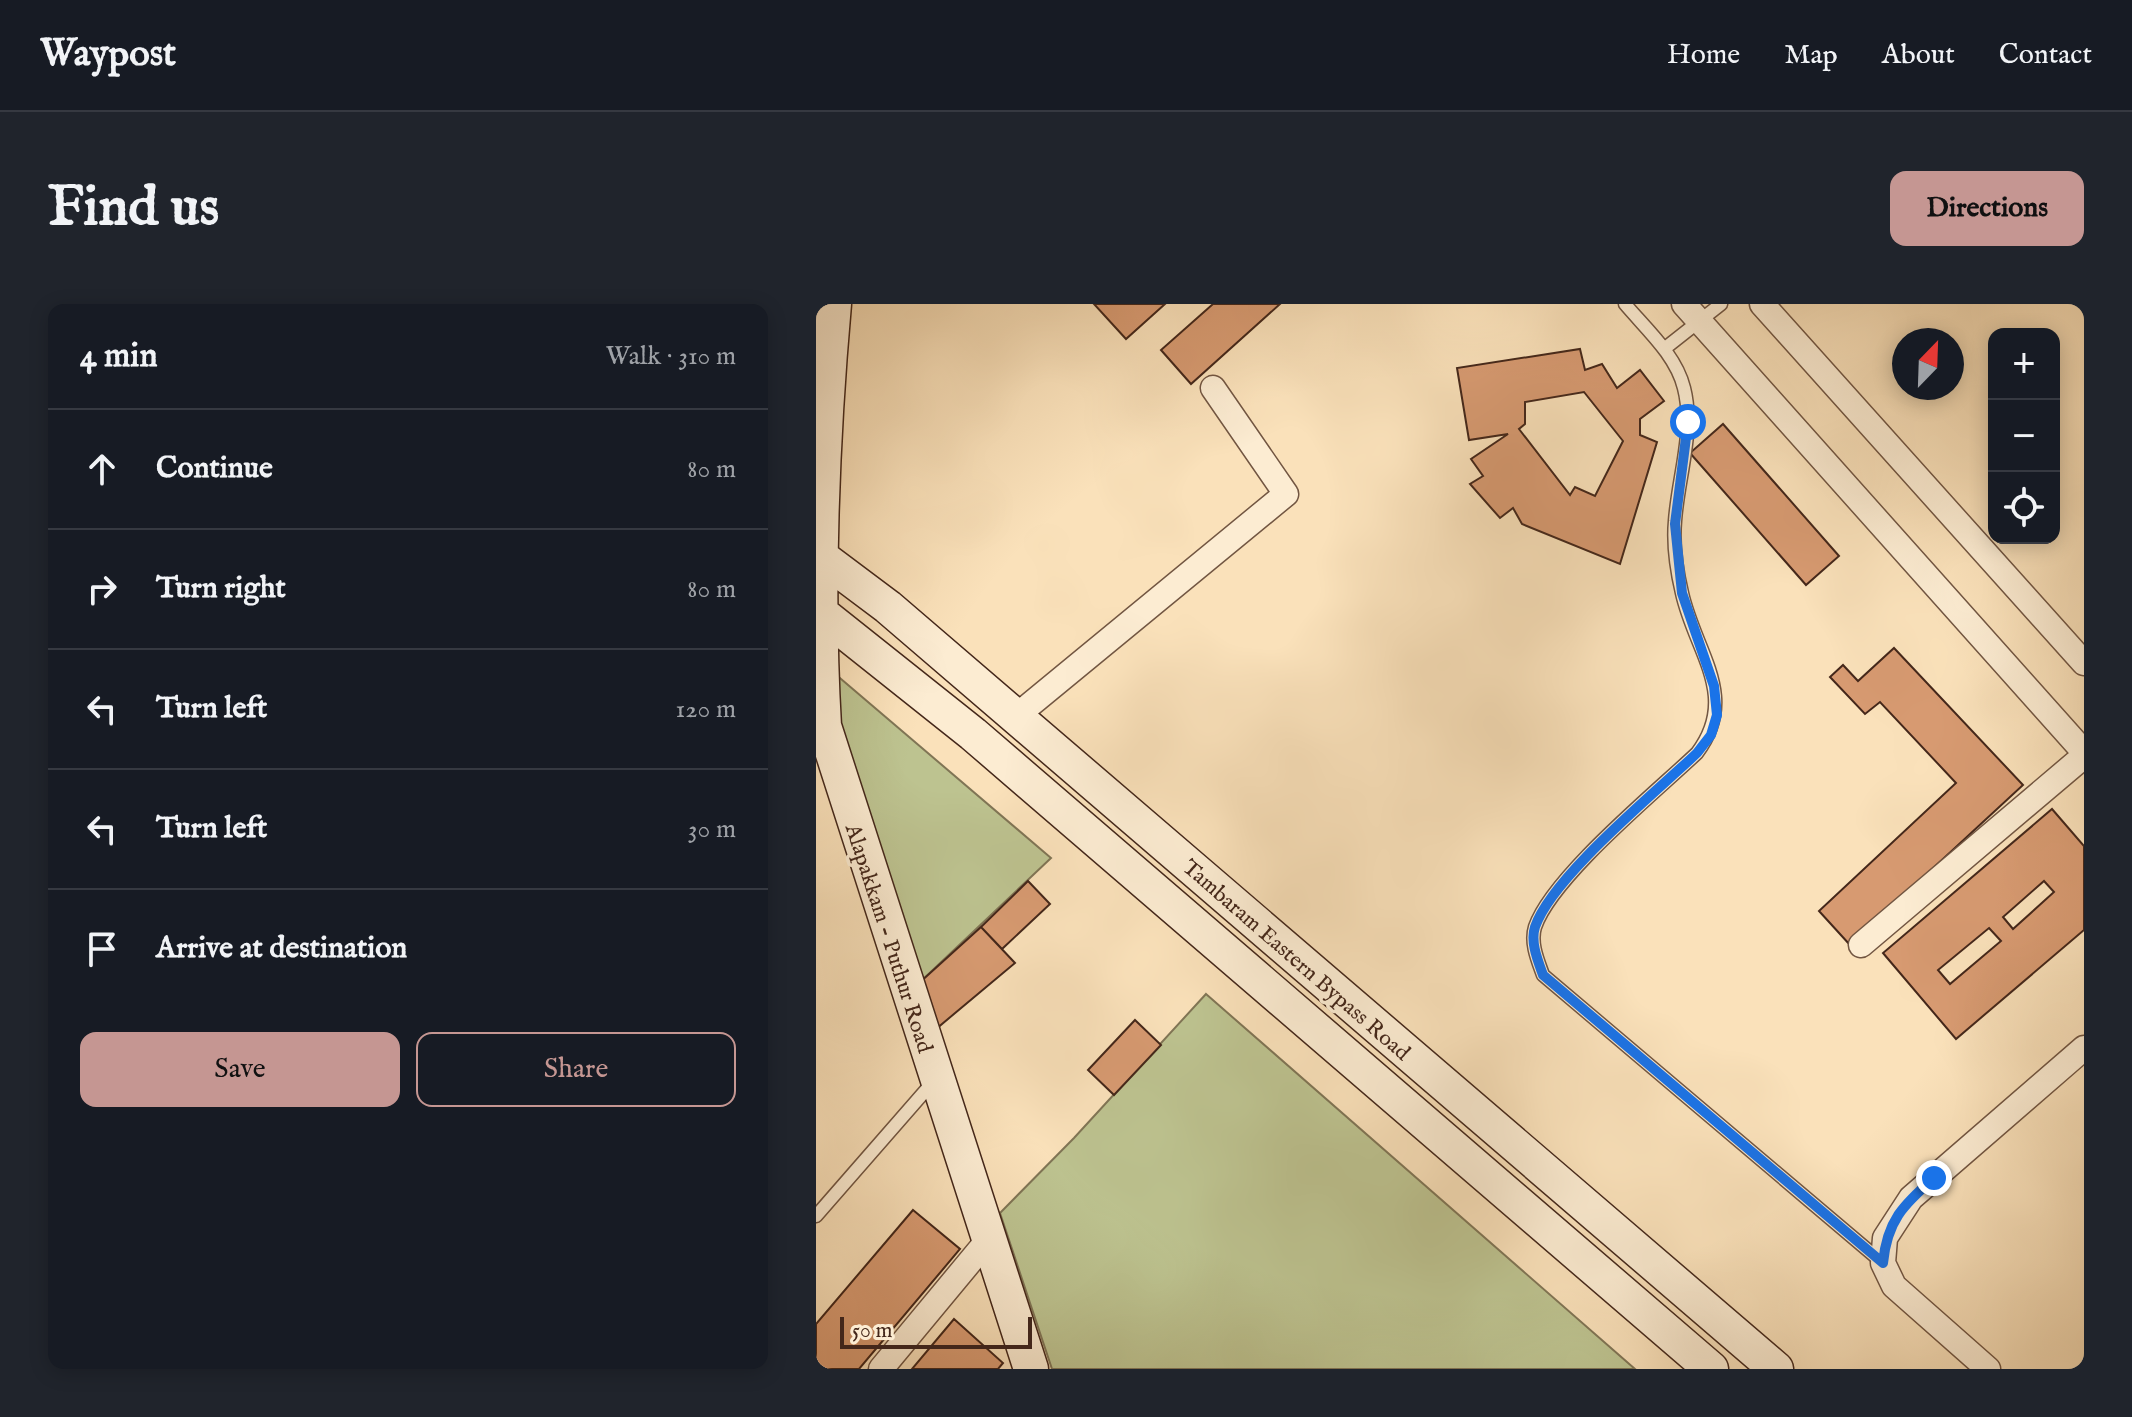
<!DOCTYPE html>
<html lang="en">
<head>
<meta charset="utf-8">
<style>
	:root { --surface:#171b24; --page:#20242c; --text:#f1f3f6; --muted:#9ea1a6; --line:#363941; --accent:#c59692 }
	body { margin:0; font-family:"IM FELL English",serif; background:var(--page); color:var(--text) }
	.controls { position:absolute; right:24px; top:24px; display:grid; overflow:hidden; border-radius:16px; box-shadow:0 4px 20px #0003 }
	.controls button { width:72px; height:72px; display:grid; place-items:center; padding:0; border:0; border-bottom:2px solid var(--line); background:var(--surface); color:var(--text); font:40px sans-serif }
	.compass { position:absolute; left:1076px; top:24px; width:72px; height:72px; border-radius:50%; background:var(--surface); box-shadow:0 4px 20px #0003; rotate:23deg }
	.scale { position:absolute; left:24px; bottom:20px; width:192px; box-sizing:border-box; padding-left:8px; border:4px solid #44271a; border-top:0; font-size:22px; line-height:28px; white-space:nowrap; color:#44271a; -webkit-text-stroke:6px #fcecd2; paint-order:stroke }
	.stop { position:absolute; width:24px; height:24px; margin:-18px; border:6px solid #1a73e8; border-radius:50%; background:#fff }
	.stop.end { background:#1a73e8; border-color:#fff; box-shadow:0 2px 8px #0008 }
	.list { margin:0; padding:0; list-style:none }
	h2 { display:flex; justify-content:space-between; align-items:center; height:104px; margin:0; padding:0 32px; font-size:34px }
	h2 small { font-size:26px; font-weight:400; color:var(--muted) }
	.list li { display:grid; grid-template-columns:52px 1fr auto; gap:24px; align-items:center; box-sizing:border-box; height:120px; padding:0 32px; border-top:2px solid var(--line) }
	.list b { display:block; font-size:30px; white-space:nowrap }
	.list em { font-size:26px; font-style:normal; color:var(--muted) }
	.actions { display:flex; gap:16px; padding:24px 32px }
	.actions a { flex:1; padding:18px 0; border:2px solid var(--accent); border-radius:16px; text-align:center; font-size:28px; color:var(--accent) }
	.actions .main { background:var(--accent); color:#111 }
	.icon { flex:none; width:44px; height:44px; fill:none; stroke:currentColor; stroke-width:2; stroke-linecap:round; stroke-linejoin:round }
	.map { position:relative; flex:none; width:1268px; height:1065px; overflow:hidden; border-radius:16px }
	header { display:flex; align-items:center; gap:48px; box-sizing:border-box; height:112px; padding:0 40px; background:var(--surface); border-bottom:2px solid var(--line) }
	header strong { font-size:38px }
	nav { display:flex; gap:44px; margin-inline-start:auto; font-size:28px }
	.intro { display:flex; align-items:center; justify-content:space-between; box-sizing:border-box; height:192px; padding:0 48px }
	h1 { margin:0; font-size:56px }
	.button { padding:20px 36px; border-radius:16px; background:var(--accent); color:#111; font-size:28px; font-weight:700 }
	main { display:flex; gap:48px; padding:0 48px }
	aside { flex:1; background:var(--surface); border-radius:16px; box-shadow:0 4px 20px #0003 }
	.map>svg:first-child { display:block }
	.green { fill:#bdc390; stroke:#807555; stroke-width:2 }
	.building { fill:#d79a71; stroke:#44271a; stroke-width:2; fill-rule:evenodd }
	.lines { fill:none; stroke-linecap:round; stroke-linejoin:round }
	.lane-casing { stroke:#725642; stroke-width:15 }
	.street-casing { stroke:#725642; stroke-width:27 }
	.secondary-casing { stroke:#44271a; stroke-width:37 }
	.lane { stroke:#fcecd2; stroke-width:12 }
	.street { stroke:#fcecd2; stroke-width:24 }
	.secondary { stroke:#fcecd2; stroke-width:34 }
	.route { stroke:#1a73e8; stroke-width:10 }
	.labels { text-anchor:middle; stroke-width:7; stroke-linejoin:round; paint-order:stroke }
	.street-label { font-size:22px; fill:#44271a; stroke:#fcecd2 }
</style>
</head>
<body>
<header>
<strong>Waypost</strong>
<nav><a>Home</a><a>Map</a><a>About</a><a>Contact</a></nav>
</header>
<div class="intro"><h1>Find us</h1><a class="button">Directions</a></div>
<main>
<aside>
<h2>4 min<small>Walk · 310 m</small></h2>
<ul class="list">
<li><svg class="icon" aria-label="ahead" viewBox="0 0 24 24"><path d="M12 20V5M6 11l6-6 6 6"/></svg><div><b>Continue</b></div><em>80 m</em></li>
<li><svg class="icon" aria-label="right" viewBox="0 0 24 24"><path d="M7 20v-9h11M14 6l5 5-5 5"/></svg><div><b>Turn right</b></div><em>80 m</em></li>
<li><svg class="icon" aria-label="left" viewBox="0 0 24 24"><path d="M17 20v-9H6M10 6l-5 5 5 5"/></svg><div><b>Turn left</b></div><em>120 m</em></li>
<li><svg class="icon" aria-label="left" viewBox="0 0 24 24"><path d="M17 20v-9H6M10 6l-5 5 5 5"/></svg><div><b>Turn left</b></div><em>30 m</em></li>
<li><svg class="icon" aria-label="arrive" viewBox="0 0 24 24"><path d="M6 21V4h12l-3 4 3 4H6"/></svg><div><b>Arrive at destination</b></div></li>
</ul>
<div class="actions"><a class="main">Save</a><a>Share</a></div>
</aside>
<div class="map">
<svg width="1268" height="1065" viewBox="0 0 1268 1065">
	<rect width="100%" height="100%" fill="#fae1ba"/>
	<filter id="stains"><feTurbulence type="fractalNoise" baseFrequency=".0025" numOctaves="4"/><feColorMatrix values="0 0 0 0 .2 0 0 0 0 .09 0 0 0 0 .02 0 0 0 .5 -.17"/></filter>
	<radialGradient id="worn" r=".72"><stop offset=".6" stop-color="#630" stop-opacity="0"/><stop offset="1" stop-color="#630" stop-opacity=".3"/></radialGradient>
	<path class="green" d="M18,369L235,554L102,680L50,526L19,396Z
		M390,690L819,1065H236L184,909L258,834Z"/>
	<path class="building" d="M278,0H349L310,35Z
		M397,0H464L375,80L345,46Z
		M764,45L769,66L786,60L801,84L824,66L848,97L824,115V131L841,138L804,260L706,220L697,204L684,214L654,180L667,172L655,155L692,130L653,136L641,64ZM768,88L807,137L779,192L759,183L754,191L703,125L709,120V98Z
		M907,120L1023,252L990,281L874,149Z
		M1078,344L1207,481L1034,641L1003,607L1140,479L1064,398L1049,410L1014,373L1027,361L1042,377Z
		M1236,505L1268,542V626L1140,735L1067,649ZM1228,577L1238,588L1197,625L1187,613ZM1173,624L1185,637L1134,680L1122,666Z
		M212,577L234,600L186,645L165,623Z
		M165,623L199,659L120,725L102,680Z
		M319,716L345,741L298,791L272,766Z
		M97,906L144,945L43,1065H0V1020Z
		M138,1015L187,1059L182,1065H96Z"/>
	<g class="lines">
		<g class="lane-casing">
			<path id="lane" d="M809,0C830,25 860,51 868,84C879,127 862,173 859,217C857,239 861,268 866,289C879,348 924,392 881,449C840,488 736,573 719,623C714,639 722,657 727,671L1067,959
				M848,45L905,0
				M0,912L117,778"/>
		</g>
		<g class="street-casing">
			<path id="street" d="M868,0L1268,448
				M946,0L1268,359
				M199,413L470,190L397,84
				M1045,641L1268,452
				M65,1065L172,936
				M1172,1065L1078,982L1067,959L1069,934L1095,894L1268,744"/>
		</g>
		<g class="secondary-casing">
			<path id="secondary" d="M18,0C6,134 0,288 8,422L215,1065
				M0,249L72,303L960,1065
				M0,305L157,430L895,1065"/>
		</g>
		<use href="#lane" class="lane"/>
		<use href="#street" class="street"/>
		<use href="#secondary" class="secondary"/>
	</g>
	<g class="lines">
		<path class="route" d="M872,118L859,220L866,289L898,382L901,411L895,431L881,449C840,488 736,573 719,623C714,638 722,657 727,671L1067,959C1071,917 1087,901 1118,874"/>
	</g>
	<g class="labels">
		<g class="street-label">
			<text transform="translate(74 634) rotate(72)" y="8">Alapakkam - Puthur Road</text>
			<text transform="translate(481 655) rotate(41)" y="8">Tambaram Eastern Bypass Road</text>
		</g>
	</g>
	<rect width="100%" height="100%" filter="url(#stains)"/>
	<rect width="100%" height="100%" fill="url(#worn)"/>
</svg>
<div class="controls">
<button>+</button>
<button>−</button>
<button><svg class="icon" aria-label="locate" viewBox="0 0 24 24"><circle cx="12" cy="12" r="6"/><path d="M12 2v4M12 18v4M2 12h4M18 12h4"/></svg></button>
</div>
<svg class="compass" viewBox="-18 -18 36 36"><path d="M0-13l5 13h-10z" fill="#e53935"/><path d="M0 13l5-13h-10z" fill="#9ea1a6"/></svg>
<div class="scale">50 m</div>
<div class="stop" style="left:872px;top:118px"></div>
<div class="stop end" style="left:1118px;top:874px"></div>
</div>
</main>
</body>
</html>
